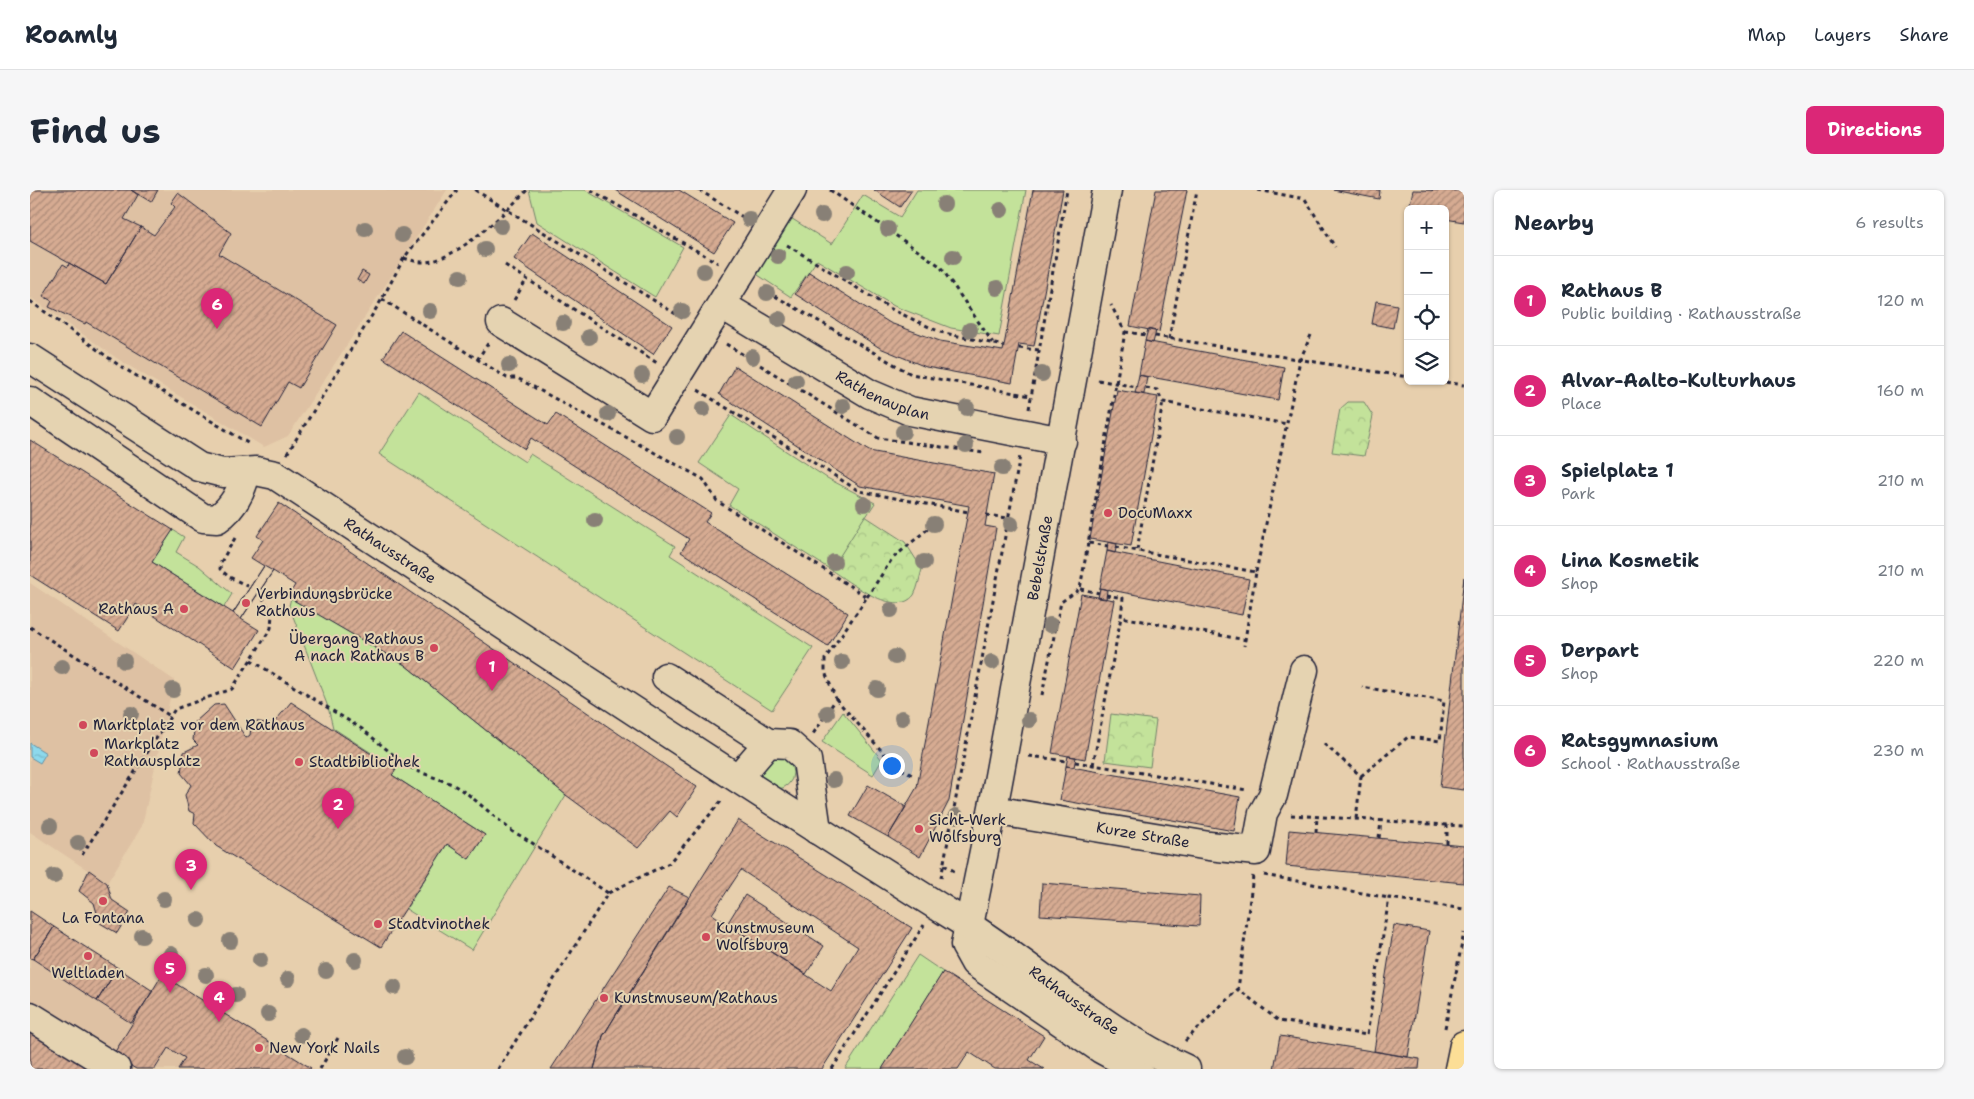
<!DOCTYPE html>
<html lang="en">
<head>
<meta charset="utf-8">
<style>
	:root { --surface:#fff; --page:#f6f6f7; --text:#1f2937; --muted:#747a83; --line:#e0e1e3; --accent:#db2777 }
	body { margin:0; font-family:"Shantell Sans",sans-serif; background:var(--page); color:var(--text) }
	.controls { position:absolute; right:15px; top:15px; display:grid; overflow:hidden; border-radius:8px; box-shadow:0 1px 4px #0004 }
	.controls button { width:45px; height:45px; display:grid; place-items:center; padding:0; border:0; border-bottom:1px solid var(--line); background:var(--surface); color:var(--text); font:25px sans-serif }
	.you { position:absolute; left:861px; top:575px; width:18px; height:18px; margin:-12px; border:4px solid #fff; border-radius:50%; background:#1a73e8; box-shadow:0 0 0 8px #1a73e833 }
	.badge { display:grid; place-items:center; width:32px; height:32px; border-radius:50%; background:var(--accent); color:#fff; font-size:16px; font-weight:700 }
	.pin { position:absolute; translate:-50% -41px; filter:drop-shadow(0 1px 2px #0008) }
	.pin::after { content:''; position:absolute; top:26px; width:18px; height:15px; background:inherit; clip-path:polygon(0 0,100% 0,50% 100%) }
	.list { margin:0; padding:0; list-style:none }
	h2 { display:flex; justify-content:space-between; align-items:center; height:65px; margin:0; padding:0 20px; font-size:21px }
	h2 small { font-size:16px; font-weight:400; color:var(--muted) }
	.list li { display:grid; grid-template-columns:32px 1fr auto; gap:15px; align-items:center; box-sizing:border-box; height:90px; padding:0 20px; border-top:1px solid var(--line) }
	.list b { display:block; font-size:19px; white-space:nowrap }
	.list p { margin:0; font-size:16px; white-space:nowrap; color:var(--muted) }
	.list em { font-size:16px; font-style:normal; color:var(--muted) }
	.icon { flex:none; width:28px; height:28px; fill:none; stroke:currentColor; stroke-width:2; stroke-linecap:round; stroke-linejoin:round }
	.map { position:relative; flex:none; width:1434px; height:879px; overflow:hidden; border-radius:8px }
	header { display:flex; align-items:center; gap:30px; box-sizing:border-box; height:70px; padding:0 25px; background:var(--surface); border-bottom:1px solid var(--line) }
	header strong { font-size:24px }
	nav { display:flex; gap:28px; margin-inline-start:auto; font-size:18px }
	.intro { display:flex; align-items:center; justify-content:space-between; box-sizing:border-box; height:120px; padding:0 30px }
	h1 { margin:0; font-size:35px }
	.button { padding:12px 22px; border-radius:8px; background:var(--accent); color:#fff; font-size:18px; font-weight:700 }
	main { display:flex; gap:30px; padding:0 30px }
	aside { flex:1; background:var(--surface); border-radius:8px; box-shadow:0 1px 4px #0004 }
	.map>svg:first-child { display:block }
	.built { fill:#dec1a3 }
	.green { fill:#c3e29a; stroke:#72826a }
	.park { fill:url(#park-crowns); stroke:#72826a }
	.water { fill:url(#water-ripples); stroke:#6290a5 }
	.building { fill:url(#building-hatch); stroke:#22223b; fill-rule:evenodd }
	.lines { fill:none; stroke-linecap:round; stroke-linejoin:round }
	.minor-casing { stroke:#22223b; stroke-width:31 }
	.major-casing { stroke:#22223b; stroke-width:31 }
	.path { stroke:#22223b; stroke-width:3; stroke-dasharray:4 4; stroke-linecap:butt }
	.minor { stroke:#e5d3b1; stroke-width:28 }
	.major { stroke:#fcde96; stroke-width:28 }
	.tree { fill:#888076 }
	.poi-dot { fill:#d1495b; stroke:#e5d3b1; stroke-width:2 }
	.labels { text-anchor:middle; stroke-width:4; stroke-linejoin:round; paint-order:stroke }
	.street-label { font-size:15px; fill:#22223b; stroke:#e5d3b1 }
	.poi-label { font-size:15px; fill:#22223b; stroke:#e5d3b1; text-anchor:start }
</style>
</head>
<body>
<header>
<strong>Roamly</strong>
<nav><a>Map</a><a>Layers</a><a>Share</a></nav>
</header>
<div class="intro"><h1>Find us</h1><a class="button">Directions</a></div>
<main>
<div class="map">
<svg width="1434" height="879" viewBox="0 0 1434 879">
	<defs>
		<pattern id="park-crowns" width="20" height="18" patternUnits="userSpaceOnUse" patternTransform="scale(1.25)"><rect width="20" height="18" fill="#c3e29a"/><path d="M2 6a3 3 0 1 1 6 0M12 15a3 3 0 1 1 6 0" fill="none" stroke="#a7c286"/></pattern>
		<pattern id="water-ripples" width="26" height="14" patternUnits="userSpaceOnUse" patternTransform="scale(1.25)"><rect width="26" height="14" fill="#8dd9ec"/><path d="M2 4q2-2 4 0t4 0M15 11q2-2 4 0t4 0" fill="none" stroke="#79bacb"/></pattern>
		<pattern id="building-hatch" width="6" height="6" patternUnits="userSpaceOnUse" patternTransform="scale(1.25)"><rect width="6" height="6" fill="#d6ab92"/><path d="M-1 1l2-2M0 6l6-6M5 7l2-2" fill="none" stroke="#ad8b78"/></pattern>
	</defs>
	<rect width="100%" height="100%" fill="#e7cfad"/>
	<filter id="ink" filterUnits="userSpaceOnUse"><feTurbulence type="fractalNoise" baseFrequency=".02" numOctaves="2"/><feDisplacementMap in="SourceGraphic" scale="10" xChannelSelector="R" yChannelSelector="G"/><feConvolveMatrix kernelMatrix="1 2 1 2 8 2 1 2 1" color-interpolation-filters="sRGB"/></filter>
	<g filter="url(#ink)">
		<path class="built" d="M0,0H417L258,246L234,257L91,171L0,107Z
			M0,393L144,490L112,636L77,693L0,642Z
			M0,721L122,800L132,785L284,879H90L0,823Z"/>
		<path class="green" d="M499,0H555L653,57L625,107L507,32Z
			M887,0H996L969,146L921,138L864,116L787,70L761,107L722,81L756,25L802,54L833,5L870,27Z
			M389,202L495,272L500,264L645,356L640,365L783,458L742,520L349,264Z
			M701,225L797,288L845,313L801,380L699,315L708,299L669,273Z
			M143,340L154,347L146,362L169,376L202,404L194,417L122,372Z
			M261,408L375,475L536,605L442,760L376,719L417,654L439,669L455,645L362,585L366,579L303,538L298,517L259,416Z
			M813,522L852,570L843,585L792,552Z
			M731 583a16 16 0 1 1 32 0a16 16 0 1 1-32 0Z
			M888,765L913,782L852,879H815Z"/>
		<path class="park" d="M1318,212H1334L1343,226L1334,266L1302,262L1310,219Z
			M835,326L875,352L892,379C890,386 888,398 884,405C866,429 818,391 801,380Z
			M1081,524L1126,530L1120,577L1075,571Z"/>
		<path class="water" d="M0,553L16,563L10,573L0,567Z"/>
		<path class="building" d="M0,0H101L108,5L94,29L111,37L76,94L0,51Z
			M101,0H128L121,12Z
			M585,0H649L703,33L684,62Z
			M844,0H882L870,17Z
			M1003,0H1033L1004,156L989,154L982,193L896,177L850,158L765,104L779,82L860,133L910,151L973,161Z
			M1126,0H1157L1129,142L1100,136Z
			M1303,0H1350L1349,9Z
			M1383,0L1434,1V32L1415,29V19H1379Z
			M148,3L201,43L189,64L307,135L269,198L258,192L232,237L56,132L55,134L19,117L22,111L13,106L33,74L38,77L39,73L76,94L111,37L124,45L145,17L141,13Z
			M502,43L642,136L623,164L484,69Z
			M332,81L339,85L334,94L327,90Z
			M1346,111L1367,115L1363,138L1342,134Z
			M1118,139L1126,141L1123,153L1115,151Z
			M371,141L518,235L526,224L681,323L675,332L818,423L798,456L651,362L659,349L501,248L495,259L353,168Z
			M1115,151L1254,177L1248,210L1109,185Z
			M705,176L839,261L964,284L955,336L966,338L919,611L890,667L858,647L887,597L939,316L830,296L689,204Z
			M1109,185L1117,187L1114,204L1105,203Z
			M1087,200L1128,207L1101,356L1060,349Z
			M0,250L143,340L122,372L203,423L234,376L221,368L233,350L227,346L249,313L667,597L647,627L640,621L608,658L536,605L375,475L258,407L265,395L243,381L211,429L229,440L205,478L106,414L89,441L0,385Z
			M1078,352L1087,354L1085,363L1077,361Z
			M1077,361L1219,389L1212,425L1070,398Z
			M234,376L243,381L211,429L203,423Z
			M1434,387V600L1410,597Z
			M1070,398L1077,400L1076,409L1068,408Z
			M1051,404L1084,410L1055,569L1022,563Z
			M261,512L366,580L362,585L455,645L439,669L417,654L351,757L186,656L164,633L165,624L159,621L155,605L161,595L151,583L154,562L168,555L163,550L165,532L184,515L194,514L216,548L220,545L222,531L243,534Z
			M1038,566L1046,567L1044,577L1036,576Z
			M1036,576L1210,607L1204,641L1030,610Z
			M838,595L876,617L858,647L820,626Z
			M708,630L882,738L792,879H564L573,846ZM711,680L828,757L801,801L682,724Z
			M1259,640L1434,656V693L1256,676Z
			M59,680L77,693L82,710L100,722L87,743L70,733L64,713L49,701Z
			M1012,693L1170,706L1169,736L1010,725Z
			M639,697L659,707L573,846L564,879H521Z
			M715,705L794,756L776,784L697,734Z
			M0,721L24,737L3,769L0,768Z
			M1364,735L1399,741L1378,867L1344,861Z
			M24,737L88,778L67,811L3,769Z
			M88,778L123,801L101,833L67,811Z
			M913,782L1014,846L999,870L1014,879H965L939,862L928,879H852Z
			M132,785L281,878L280,879H148L155,868L138,858L125,879H106L83,865Z
			M0,834L77,879H0Z
			M1250,846L1390,869L1389,879H1244Z"/>
		<g class="lines">
			<g class="minor-casing">
				<g id="minor">
					<path d="M1077,0L967,597L935,755L945,773L1071,859L1108,879"/>
					<path id="s1" d="M692,115L840,204L880,221L1032,251"/>
					<path d="M471,132L622,226L762,0"/>
					<path id="s2" d="M0,168L169,277L193,283L226,281L245,285C474,435 701,587 933,732C1009,780 1074,842 1156,879"/>
					<path d="M0,211L173,328L187,329C203,318 212,301 216,282"/>
					<path d="M636,487L738,553"/>
					<path d="M708,588L738,553L759,554L777,570L787,640"/>
					<path id="s3" d="M963,620L1179,656L1226,661L1233,623L1243,605L1274,480"/>
					<path d="M0,826L86,879"/>
				</g>
			</g>
			<g class="major-casing">
				<path id="major" d="M1429,879L1434,855"/>
			</g>
			<path class="path" d="M445,0L654,129
				M561,0L688,73
				M669,0L716,29
				M800,0L910,76L963,153
				M1228,0L1275,9L1305,57
				M757,55L863,120L910,142L974,156
				M374,68C380,70 387,72 393,72C424,73 476,22 497,0
				M475,75L627,173
				M731,98L881,184L1001,206
				M352,109L477,188H487L673,289L687,311L837,407L795,469V482L806,509L783,544
				M484,110L497,89
				M0,111L90,176L221,255
				M1095,142L1117,145
				M1125,146L1378,187
				M1139,149L1167,0
				M696,154L848,248L954,263
				M989,158L1009,160
				M447,170L459,152
				M1068,190L1106,197
				M1408,191L1434,195
				M1116,198L1127,200L1133,212L1257,234
				M668,200L829,301L938,322
				M999,219L1037,0
				M257,264L352,109L374,68L427,0
				M956,325L978,328
				M205,348L191,372L190,379L199,387L220,397
				M1059,353L1078,356
				M1086,357L1226,382L1214,456
				M1107,360L1133,212
				M1226,382L1270,170L1281,145
				M1050,399L1069,403
				M1076,405L1093,408L1091,427L1216,450
				M837,407L862,369L900,337
				M0,437L140,526
				M221,470L332,539L372,572L387,581L422,594L439,605L483,642L493,647L578,703
				M1012,505L1031,412L1050,399L1095,142L1081,115
				M806,509L864,575L884,586
				M1294,554L1331,586L1326,629
				M999,566L1037,571
				M1045,572L1217,600
				M1063,575L1091,427
				M1331,586L1378,547L1410,551L1414,511L1332,497
				M1261,625L1434,636
				M1286,642L1287,627
				M1349,648L1351,631
				M1417,654V635
				M52,665L145,519L202,499L241,438L242,423L229,402
				M914,675L924,681
				M1234,685L1359,708
				M1223,686L1208,799L1249,831L1337,845L1359,708L1434,719
				M911,688L990,266
				M1415,838L1434,743
				M1155,851L1208,799
				M290,879L308,848
				M468,879L578,703L639,673L693,609
				M802,879L894,735"/>
			<use href="#minor" class="minor"/>
			<use href="#major" class="major"/>
		</g>
		<g class="tree">
			<circle cx="914" cy="14" r="8"/>
			<circle cx="971" cy="20" r="8"/>
			<circle cx="792" cy="25" r="8"/>
			<circle cx="719" cy="29" r="8"/>
			<circle cx="471" cy="36" r="8"/>
			<circle cx="335" cy="39" r="8"/>
			<circle cx="858" cy="39" r="8"/>
			<circle cx="372" cy="45" r="8"/>
			<circle cx="455" cy="59" r="8"/>
			<circle cx="748" cy="66" r="8"/>
			<circle cx="923" cy="67" r="8"/>
			<circle cx="674" cy="81" r="8"/>
			<circle cx="817" cy="82" r="8"/>
			<circle cx="430" cy="87" r="8"/>
			<circle cx="967" cy="98" r="8"/>
			<circle cx="737" cy="103" r="8"/>
			<circle cx="400" cy="121" r="8"/>
			<circle cx="652" cy="121" r="8"/>
			<circle cx="749" cy="129" r="8"/>
			<circle cx="533" cy="133" r="8"/>
			<circle cx="940" cy="140" r="8"/>
			<circle cx="559" cy="147" r="8"/>
			<circle cx="722" cy="167" r="8"/>
			<circle cx="479" cy="175" r="8"/>
			<circle cx="1012" cy="184" r="8"/>
			<circle cx="612" cy="185" r="8"/>
			<circle cx="766" cy="191" r="8"/>
			<circle cx="813" cy="216" r="8"/>
			<circle cx="937" cy="218" r="8"/>
			<circle cx="673" cy="219" r="8"/>
			<circle cx="578" cy="224" r="8"/>
			<circle cx="873" cy="242" r="8"/>
			<circle cx="647" cy="247" r="8"/>
			<circle cx="936" cy="255" r="8"/>
			<circle cx="972" cy="278" r="8"/>
			<circle cx="834" cy="314" r="8"/>
			<circle cx="565" cy="330" r="8"/>
			<circle cx="904" cy="334" r="8"/>
			<circle cx="981" cy="334" r="8"/>
			<circle cx="804" cy="372" r="8"/>
			<circle cx="894" cy="372" r="8"/>
			<circle cx="861" cy="420" r="8"/>
			<circle cx="1020" cy="435" r="8"/>
			<circle cx="865" cy="467" r="8"/>
			<circle cx="94" cy="471" r="8"/>
			<circle cx="812" cy="472" r="8"/>
			<circle cx="962" cy="472" r="8"/>
			<circle cx="32" cy="477" r="8"/>
			<circle cx="847" cy="499" r="8"/>
			<circle cx="143" cy="500" r="8"/>
			<circle cx="797" cy="523" r="8"/>
			<circle cx="101" cy="524" r="8"/>
			<circle cx="872" cy="528" r="8"/>
			<circle cx="999" cy="530" r="8"/>
			<circle cx="804" cy="590" r="8"/>
			<circle cx="926" cy="626" r="8"/>
			<circle cx="20" cy="636" r="8"/>
			<circle cx="48" cy="653" r="8"/>
			<circle cx="24" cy="686" r="8"/>
			<circle cx="134" cy="709" r="8"/>
			<circle cx="168" cy="730" r="8"/>
			<circle cx="112" cy="746" r="8"/>
			<circle cx="200" cy="751" r="8"/>
			<circle cx="141" cy="764" r="8"/>
			<circle cx="230" cy="770" r="8"/>
			<circle cx="325" cy="770" r="8"/>
			<circle cx="296" cy="781" r="8"/>
			<circle cx="176" cy="785" r="8"/>
			<circle cx="258" cy="789" r="8"/>
			<circle cx="364" cy="797" r="8"/>
			<circle cx="206" cy="805" r="8"/>
			<circle cx="238" cy="824" r="8"/>
			<circle cx="271" cy="845" r="8"/>
			<circle cx="375" cy="867" r="8"/>
		</g>
	</g>
	<g class="poi-dot">
		<circle cx="1078" cy="323" r="5"/>
		<circle cx="216" cy="413" r="5"/>
		<circle cx="154" cy="419" r="5"/>
		<circle cx="404" cy="458" r="5"/>
		<circle cx="53" cy="535" r="5"/>
		<circle cx="64" cy="563" r="5"/>
		<circle cx="269" cy="572" r="5"/>
		<circle cx="889" cy="639" r="5"/>
		<circle cx="73" cy="711" r="5"/>
		<circle cx="348" cy="734" r="5"/>
		<circle cx="676" cy="747" r="5"/>
		<circle cx="58" cy="766" r="5"/>
		<circle cx="574" cy="808" r="5"/>
		<circle cx="229" cy="858" r="5"/>
	</g>
	<g class="labels">
		<g class="street-label">
			<text dy="5" stroke="none"><textPath href="#s1" startOffset="185">Rathenauplan</textPath></text>
			<text dy="5" stroke="none"><textPath href="#s2" startOffset="416">Rathausstraße</textPath></text>
			<text transform="translate(1010 368) rotate(-80)" y="5">Bebelstraße</text>
			<text dy="5" stroke="none"><textPath href="#s3" startOffset="152">Kurze Straße</textPath></text>
			<text dy="5" stroke="none"><textPath href="#s2" startOffset="1235">Rathausstraße</textPath></text>
		</g>
		<g class="poi-label">
			<text x="1088" y="328">DocuMaxx</text>
			<text x="226" y="409">Verbindungsbrücke<tspan x="226" dy="17">Rathaus</tspan></text>
			<text x="144" y="424" text-anchor="end">Rathaus A</text>
			<text x="394" y="454" text-anchor="end">Übergang Rathaus<tspan x="394" dy="17">A nach Rathaus B</tspan></text>
			<text x="63" y="540">Marktplatz vor dem Rathaus</text>
			<text x="74" y="559">Markplatz<tspan x="74" dy="17">Rathausplatz</tspan></text>
			<text x="279" y="577">Stadtbibliothek</text>
			<text x="899" y="635">Sicht-Werk<tspan x="899" dy="17">Wolfsburg</tspan></text>
			<text x="73" y="733" text-anchor="middle">La Fontana</text>
			<text x="358" y="739">Stadtvinothek</text>
			<text x="686" y="743">Kunstmuseum<tspan x="686" dy="17">Wolfsburg</tspan></text>
			<text x="58" y="788" text-anchor="middle">Weltladen</text>
			<text x="584" y="813">Kunstmuseum/Rathaus</text>
			<text x="239" y="863">New York Nails</text>
		</g>
	</g>
</svg>
<div class="controls">
<button>+</button>
<button>−</button>
<button><svg class="icon" aria-label="locate" viewBox="0 0 24 24"><circle cx="12" cy="12" r="6"/><path d="M12 2v4M12 18v4M2 12h4M18 12h4"/></svg></button>
<button><svg class="icon" aria-label="layers" viewBox="0 0 24 24"><path d="M12 4l9 5-9 5-9-5zM3 14l9 5 9-5"/></svg></button>
</div>
<div class="you"></div>
<div class="pin badge" style="left:462px;top:501px">1</div>
<div class="pin badge" style="left:308px;top:639px">2</div>
<div class="pin badge" style="left:161px;top:700px">3</div>
<div class="pin badge" style="left:189px;top:832px">4</div>
<div class="pin badge" style="left:140px;top:803px">5</div>
<div class="pin badge" style="left:187px;top:139px">6</div>
</div>
<aside>
<h2>Nearby<small>6 results</small></h2>
<ul class="list">
<li><span class="badge">1</span><div><b>Rathaus B</b><p>Public building · Rathausstraße</p></div><em>120 m</em></li>
<li><span class="badge">2</span><div><b>Alvar-Aalto-Kulturhaus</b><p>Place</p></div><em>160 m</em></li>
<li><span class="badge">3</span><div><b>Spielplatz 1</b><p>Park</p></div><em>210 m</em></li>
<li><span class="badge">4</span><div><b>Lina Kosmetik</b><p>Shop</p></div><em>210 m</em></li>
<li><span class="badge">5</span><div><b>Derpart</b><p>Shop</p></div><em>220 m</em></li>
<li><span class="badge">6</span><div><b>Ratsgymnasium</b><p>School · Rathausstraße</p></div><em>230 m</em></li>
</ul>
</aside>
</main>
</body>
</html>
